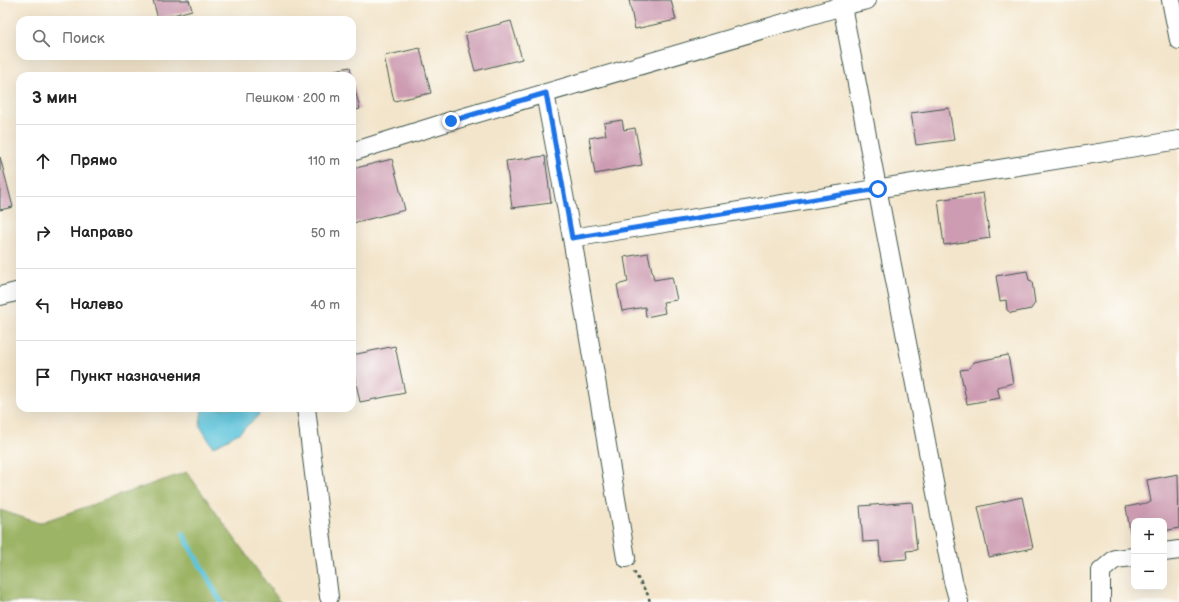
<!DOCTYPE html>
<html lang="ru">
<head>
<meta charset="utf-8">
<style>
	:root { --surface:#fff; --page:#f6f6f6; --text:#222; --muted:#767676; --line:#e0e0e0 }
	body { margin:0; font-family:"Balsamiq Sans",sans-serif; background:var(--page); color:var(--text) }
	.controls { position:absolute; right:12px; bottom:12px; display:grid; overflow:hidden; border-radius:8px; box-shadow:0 4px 16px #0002 }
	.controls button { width:36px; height:36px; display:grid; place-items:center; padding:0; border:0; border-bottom:1px solid var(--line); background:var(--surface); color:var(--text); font:20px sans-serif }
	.stop { position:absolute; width:12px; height:12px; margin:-9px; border:3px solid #1a73e8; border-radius:50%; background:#fff }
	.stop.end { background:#1a73e8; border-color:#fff; box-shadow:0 1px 4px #0008 }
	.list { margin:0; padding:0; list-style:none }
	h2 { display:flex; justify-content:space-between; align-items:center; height:52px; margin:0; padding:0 16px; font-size:17px }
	h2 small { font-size:13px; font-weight:400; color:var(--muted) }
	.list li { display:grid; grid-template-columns:26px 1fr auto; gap:12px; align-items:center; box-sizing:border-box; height:72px; padding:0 16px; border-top:1px solid var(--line) }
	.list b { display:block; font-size:15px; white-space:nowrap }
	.list em { font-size:13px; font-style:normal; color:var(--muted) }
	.icon { flex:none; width:22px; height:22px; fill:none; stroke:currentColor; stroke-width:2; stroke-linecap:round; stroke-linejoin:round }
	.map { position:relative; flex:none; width:1179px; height:602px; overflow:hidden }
	.search { position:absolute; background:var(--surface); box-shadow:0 4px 16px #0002; left:16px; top:16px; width:340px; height:44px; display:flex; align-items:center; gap:10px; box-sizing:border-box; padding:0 14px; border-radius:12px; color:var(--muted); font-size:15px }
	.panel { position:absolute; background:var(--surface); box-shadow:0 4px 16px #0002; left:16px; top:72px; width:340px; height:340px; border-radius:12px }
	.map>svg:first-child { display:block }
	.forest { fill:#9cb465; stroke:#5e784c }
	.water { fill:#5ec5dc; stroke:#3e8188 }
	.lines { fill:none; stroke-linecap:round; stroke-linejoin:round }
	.stream { stroke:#5ec5dc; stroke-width:5.5 }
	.building { fill:#cd9cb2 }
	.minor-casing { stroke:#3f564b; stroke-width:20 }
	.path { stroke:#3f564b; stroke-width:2.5; stroke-dasharray:3 3; stroke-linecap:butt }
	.minor { stroke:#fff; stroke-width:18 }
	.route { stroke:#1a73e8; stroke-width:5 }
</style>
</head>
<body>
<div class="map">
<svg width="1179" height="602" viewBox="0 0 1179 602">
	<rect width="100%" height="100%" fill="#fdfcf7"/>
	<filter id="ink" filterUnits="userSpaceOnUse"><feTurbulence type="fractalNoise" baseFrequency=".025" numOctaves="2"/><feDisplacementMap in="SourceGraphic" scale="8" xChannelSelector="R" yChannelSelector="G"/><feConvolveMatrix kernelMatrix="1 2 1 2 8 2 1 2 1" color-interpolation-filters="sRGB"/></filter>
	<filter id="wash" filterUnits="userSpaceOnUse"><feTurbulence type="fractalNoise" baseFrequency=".012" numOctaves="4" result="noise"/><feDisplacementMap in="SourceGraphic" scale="16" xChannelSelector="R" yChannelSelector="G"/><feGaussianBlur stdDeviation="0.9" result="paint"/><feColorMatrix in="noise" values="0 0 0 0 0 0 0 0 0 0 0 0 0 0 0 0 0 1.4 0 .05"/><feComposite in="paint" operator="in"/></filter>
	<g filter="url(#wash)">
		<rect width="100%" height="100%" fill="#f3e5cb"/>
		<path class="forest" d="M187,472L280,602H0V510L39,523Z"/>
		<path class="water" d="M202,408H257L259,415L239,433L213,447L200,426Z"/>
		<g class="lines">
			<path class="stream" d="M183,534L221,602"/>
		</g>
		<g id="blocks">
			<path class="building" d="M153,0H189L192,10L158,19Z
				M629,0H671L676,20L635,29Z
				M511,21L522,59L475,71L465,33Z
				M420,48L431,93L394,101L384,56Z
				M350,67L352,76H313V75Z
				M352,78L360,109L352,111Z
				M949,108L954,140L916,145L911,113Z
				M622,120L624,130L635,128L642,165L595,174L589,138L606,135L604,123Z
				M545,156L551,203L512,208L506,161Z
				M0,157L13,207L0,210Z
				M392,159L405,210L353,223L352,169Z
				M983,193L990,238L944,245L938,200Z
				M648,253L654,280L672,277L677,300L663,302L665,313L646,317L645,307L622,311L617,285L628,282L624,257Z
				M1027,271L1029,280L1032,281L1035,303L1031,309L1011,313L1007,310L1006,300L1000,301L996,276Z
				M395,346L405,393L360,402L352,364V355Z
				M1008,355L1013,383L997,387L1000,398L967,404L960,370L968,369L974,362Z
				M1178,474L1179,528L1164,531V521H1134V537H1131L1126,507L1151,502L1147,480Z
				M1022,497L1033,548L989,557L978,507Z
				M912,502L917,550L906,551L907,559L880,561L879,541L863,542L860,506Z"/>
		</g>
	</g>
	<g filter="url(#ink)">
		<use href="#blocks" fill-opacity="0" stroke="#3f564b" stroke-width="1"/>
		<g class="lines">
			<g class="minor-casing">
				<path id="minor" d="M1171,0L1179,40
					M842,6L953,581L959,602
					M545,93L572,238L1179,140
					M352,152L451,121L842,6L867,0
					M572,238L626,558
					M0,296L20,291
					M306,408L329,597
					M1164,552L1179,550
					M1101,602V571L1115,559L1134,557"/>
			</g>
			<path class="path" d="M634,572L648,595L650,602"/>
			<use href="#minor" class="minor"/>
		</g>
	</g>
	<g class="lines" filter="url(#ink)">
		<path class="route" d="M451,121L546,93L572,238L878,189"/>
	</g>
</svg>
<div class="controls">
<button>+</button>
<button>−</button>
</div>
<div class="stop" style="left:878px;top:189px"></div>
<div class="stop end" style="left:451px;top:121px"></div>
<div class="search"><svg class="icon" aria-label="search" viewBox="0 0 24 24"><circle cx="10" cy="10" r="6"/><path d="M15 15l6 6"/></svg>Поиск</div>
<section class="panel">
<h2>3 мин<small>Пешком · 200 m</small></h2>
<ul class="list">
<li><svg class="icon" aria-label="ahead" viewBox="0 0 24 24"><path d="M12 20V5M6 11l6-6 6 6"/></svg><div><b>Прямо</b></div><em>110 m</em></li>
<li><svg class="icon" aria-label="right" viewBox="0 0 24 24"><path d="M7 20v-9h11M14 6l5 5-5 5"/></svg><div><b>Направо</b></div><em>50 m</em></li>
<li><svg class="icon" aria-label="left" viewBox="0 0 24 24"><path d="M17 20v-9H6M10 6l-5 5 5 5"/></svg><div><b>Налево</b></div><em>40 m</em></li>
<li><svg class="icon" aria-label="arrive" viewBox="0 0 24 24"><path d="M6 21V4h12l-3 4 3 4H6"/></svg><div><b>Пункт назначения</b></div></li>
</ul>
</section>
</div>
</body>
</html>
